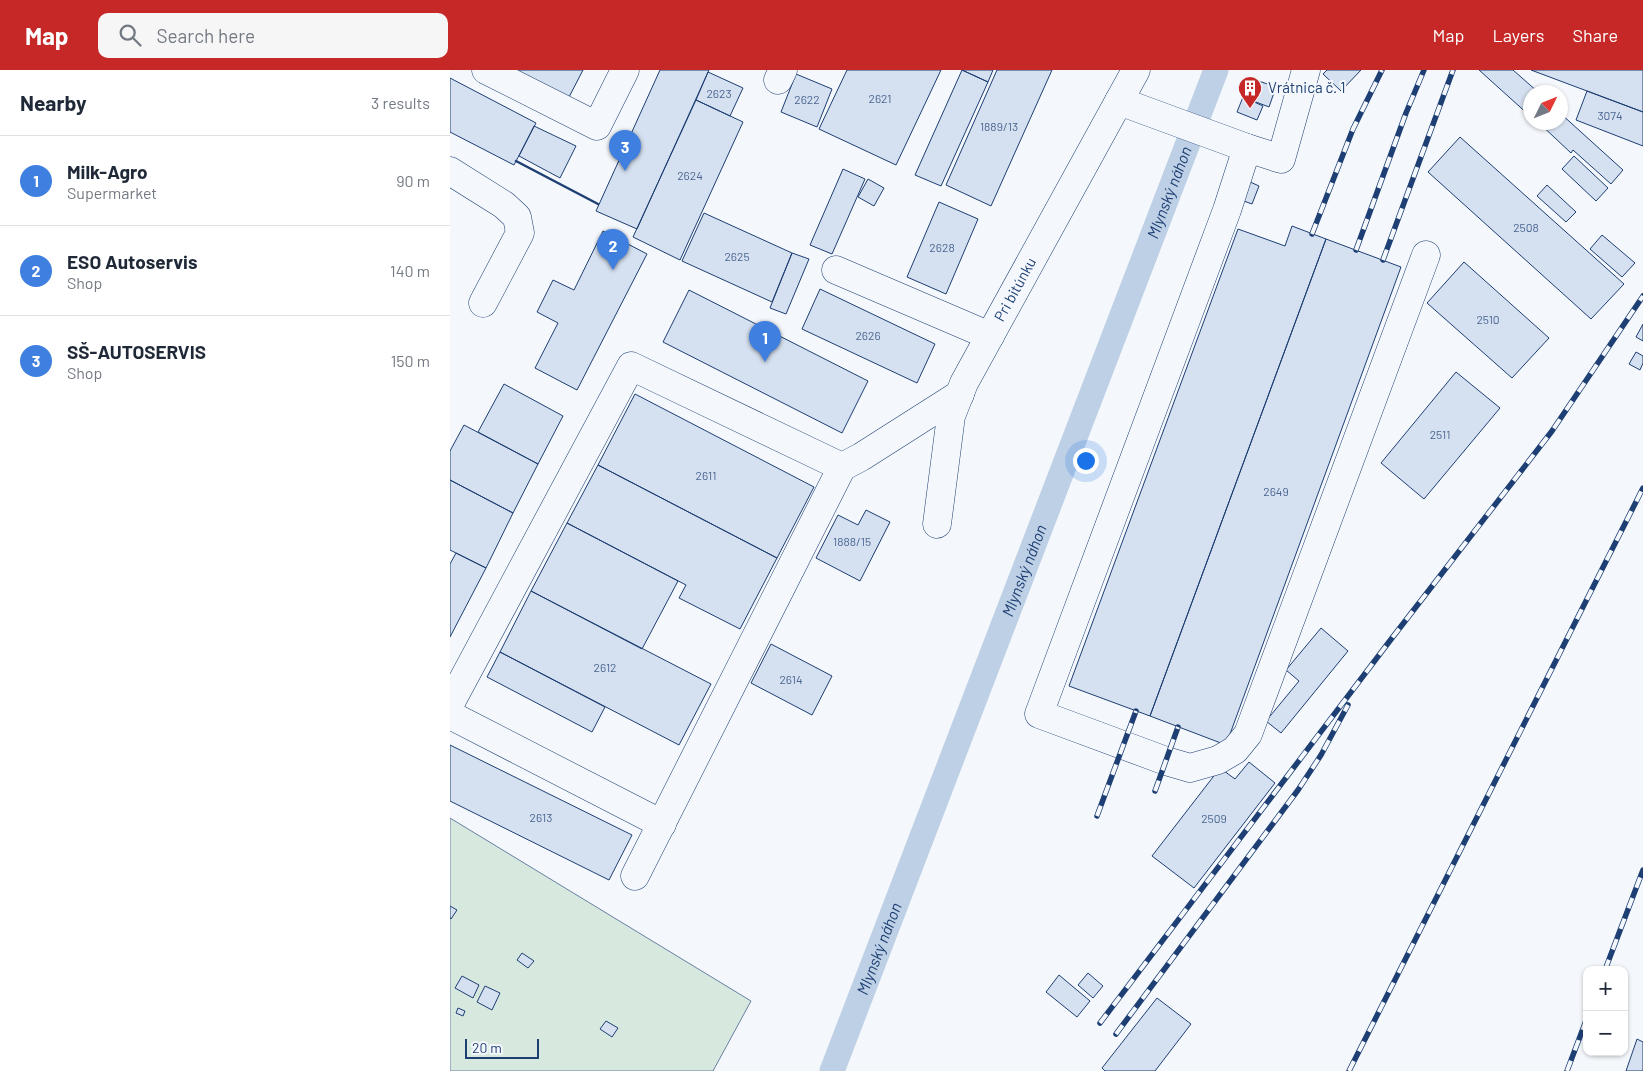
<!DOCTYPE html>
<html lang="en">
<head>
<meta charset="utf-8">
<style>
	:root { --surface:#fff; --page:#f6f6f7; --text:#1f2937; --muted:#747a83; --line:#e0e1e3; --accent:#c62828 }
	body { margin:0; font-family:Barlow,sans-serif; background:var(--page); color:var(--text) }
	.controls { position:absolute; right:15px; bottom:15px; display:grid; overflow:hidden; border-radius:10px; box-shadow:0 1px 4px #0004 }
	.controls button { width:45px; height:45px; display:grid; place-items:center; padding:0; border:0; border-bottom:1px solid var(--line); background:var(--surface); color:var(--text); font:25px sans-serif }
	.compass { position:absolute; left:1073px; top:15px; width:45px; height:45px; border-radius:50%; background:var(--surface); box-shadow:0 1px 4px #0004; rotate:47deg }
	.scale { position:absolute; left:15px; bottom:12px; width:74px; box-sizing:border-box; padding-left:5px; border:2px solid #1d3f73; border-top:0; font-size:14px; line-height:18px; white-space:nowrap; color:#1d3f73; -webkit-text-stroke:4px #f4f7fb; paint-order:stroke }
	.you { position:absolute; left:635px; top:390px; width:18px; height:18px; margin:-12px; border:4px solid #fff; border-radius:50%; background:#1a73e8; box-shadow:0 0 0 8px #1a73e833 }
	.badge { display:grid; place-items:center; width:32px; height:32px; border-radius:50%; background:var(--accent); color:#fff; font-size:16px; font-weight:700 }
	.pin { position:absolute; translate:-50% -41px; filter:drop-shadow(0 1px 2px #0008) }
	.pin::after { content:''; position:absolute; top:26px; width:18px; height:15px; background:inherit; clip-path:polygon(0 0,100% 0,50% 100%) }
	.list { margin:0; padding:0; list-style:none }
	h2 { display:flex; justify-content:space-between; align-items:center; height:65px; margin:0; padding:0 20px; font-size:21px }
	h2 small { font-size:16px; font-weight:400; color:var(--muted) }
	.list li { display:grid; grid-template-columns:32px 1fr auto; gap:15px; align-items:center; box-sizing:border-box; height:90px; padding:0 20px; border-top:1px solid var(--line) }
	.list b { display:block; font-size:19px; white-space:nowrap }
	.list p { margin:0; font-size:16px; white-space:nowrap; color:var(--muted) }
	.list em { font-size:16px; font-style:normal; color:var(--muted) }
	.icon { flex:none; width:28px; height:28px; fill:none; stroke:currentColor; stroke-width:2; stroke-linecap:round; stroke-linejoin:round }
	.map { position:relative; flex:none; width:1193px; height:1001px; overflow:hidden }
	header { display:flex; align-items:center; gap:30px; box-sizing:border-box; height:70px; padding:0 25px; background:var(--accent); color:#fff }
	header strong { font-size:24px }
	nav { display:flex; gap:28px; margin-inline-start:auto; font-size:18px }
	.search { width:350px; height:45px; background:var(--page); display:flex; align-items:center; gap:12px; box-sizing:border-box; padding:0 18px; border-radius:10px; color:var(--muted); font-size:19px }
	main { display:flex }
	aside { flex:1; background:var(--surface) }
	.map>svg:first-child { display:block }
	.green { fill:#d7e8df; stroke:#687fa3 }
	.lines { fill:none; stroke-linecap:round; stroke-linejoin:round }
	.canal { stroke:#bed0e5; stroke-width:25 }
	.building { fill:#d5e0f0; stroke:#1d3f73 }
	.minor-casing { stroke:#1d3f73; stroke-width:29 }
	.minor { stroke:#f4f7fb; stroke-width:28 }
	.rail-casing { stroke:#1d3f73; stroke-width:5.5 }
	.rail { stroke:#f4f7fb; stroke-width:4; stroke-dasharray:11; stroke-linecap:butt }
	.wall { stroke:#1d3f73; stroke-width:2.5 }
	.labels { text-anchor:middle; stroke-width:4; stroke-linejoin:round; paint-order:stroke }
	.number-label { font-size:12px; fill:#4b6792 }
	.poi-label { font-size:15px; fill:#1d3f73; stroke:#f4f7fb; text-anchor:start }
	.street-label { font-size:15px; fill:#1d3f73; stroke:#f4f7fb }
	.water-label { font-size:16px; font-style:italic; fill:#1d3f73; stroke:#f4f7fb }
</style>
</head>
<body>
<header>
<strong>Map</strong>
<div class="search"><svg class="icon" aria-label="search" viewBox="0 0 24 24"><circle cx="10" cy="10" r="6"/><path d="M15 15l6 6"/></svg>Search here</div>
<nav><a>Map</a><a>Layers</a><a>Share</a></nav>
</header>
<main>
<aside>
<h2>Nearby<small>3 results</small></h2>
<ul class="list">
<li><span class="badge" style="background:#3f7fe0">1</span><div><b>Milk-Agro</b><p>Supermarket</p></div><em>90 m</em></li>
<li><span class="badge" style="background:#3f7fe0">2</span><div><b>ESO Autoservis</b><p>Shop</p></div><em>140 m</em></li>
<li><span class="badge" style="background:#3f7fe0">3</span><div><b>SŠ-AUTOSERVIS</b><p>Shop</p></div><em>150 m</em></li>
</ul>
</aside>
<div class="map">
<svg width="1193" height="1001" viewBox="0 0 1193 1001">
	<rect width="100%" height="100%" fill="#f4f7fb"/>
	<path class="green" d="M0,748L301,931L263,1001H0Z"/>
	<g class="lines">
		<path class="canal" id="s1" d="M382,1001L766,0"/>
	</g>
	<path class="building" d="M62,0H133L118,29Z
		M210,0H259L187,159L146,141Z
		M397,0H491L446,95L369,59Z
		M512,0L538,12L491,116L465,105Z
		M512,0H543L538,12Z
		M547,0H602L541,136L496,115Z
		M877,0H911L891,21L873,4Z
		M1029,0H1063L1088,22H1080V46Z
		M1081,0H1193V42Z
		M258,2L293,18L280,46L246,30Z
		M346,4L382,19L367,57L331,42Z
		M0,8L86,53L64,95L0,62Z
		M800,8L826,17L819,37L793,27Z
		M1137,21L1193,42V76L1126,50Z
		M793,27L813,36L807,50L787,42Z
		M246,30L293,52L230,190L183,167Z
		M1110,43L1173,100L1161,114L1123,80L1121,83L1088,52H1110Z
		M84,56L126,76L110,108L69,86Z
		M1010,67L1174,214L1141,249L978,102Z
		M1124,86L1158,118L1146,131L1112,99Z
		M393,99L415,109L382,184L360,175Z
		M418,109L434,118L424,136L408,127Z
		M798,111L809,116L802,134L791,130Z
		M1097,115L1126,142L1116,152L1087,126Z
		M489,132L528,149L496,224L457,207Z
		M254,143L342,183L322,232L232,191Z
		M842,156L876,169L700,646L619,616L788,159L835,176Z
		M153,161L197,184L127,320L85,298L108,253L87,242L103,210L124,220Z
		M1152,165L1185,193L1172,207L1140,179Z
		M876,169L951,197L776,675L700,646Z
		M342,183L359,189L336,244L320,238Z
		M1014,192L1099,268L1062,308L977,233Z
		M370,219L485,274L467,313L352,259Z
		M239,220L418,311L392,363L213,272Z
		M1193,254V271L1186,267Z
		M1186,282L1193,286V293L1190,300L1179,294Z
		M1006,302L1050,338L974,429L931,393Z
		M54,314L113,346L88,394L28,362Z
		M185,324L364,417L327,488L148,395Z
		M14,355L88,394L63,443L0,410V381Z
		M148,395L327,488L290,559L229,528L236,515L117,453Z
		M0,410L63,443L36,498L0,480Z
		M416,440L440,452L410,511L366,488L388,445L408,455Z
		M117,453L228,511L192,579L81,521Z
		M6,483L36,498L0,567V494Z
		M81,521L261,614L229,675L50,582Z
		M871,558L898,581L831,663L816,651L849,611L836,600Z
		M321,574L382,606L362,645L301,613Z
		M50,582L155,637L142,662L37,607Z
		M0,675L182,765L159,810L0,731Z
		M799,692L825,713L744,818L702,786L770,698L785,709Z
		M0,836L7,840L1,849L0,848Z
		M72,883L84,891L78,898L67,890Z
		M638,903L653,916L643,928L628,915Z
		M609,905L640,931L627,947L596,922Z
		M12,906L29,915L23,928L5,918Z
		M35,916L50,923L42,940L27,932Z
		M707,928L741,954L705,1001H655L652,998Z
		M8,938L15,941L13,946L6,943Z
		M156,951L168,958L162,967L150,959Z
		M1187,969L1193,972V1001H1176Z"/>
	<g class="lines">
		<g class="minor-casing">
			<g id="minor">
				<path d="M36,0L147,56L175,0"/>
				<path d="M328,10L333,0"/>
				<path d="M669,31L797,78L777,140L589,644L716,691L740,698L768,690L785,680L798,664L976,185"/>
				<path d="M797,78L831,89L856,0"/>
				<path d="M0,101L54,135L67,147L70,163L33,233"/>
				<path d="M386,200L540,266"/>
				<path id="s2" d="M487,454L501,346L514,313L686,0"/>
				<path d="M0,634L181,296L392,397"/>
				<path d="M0,645L212,754"/>
				<path d="M185,806L392,397L411,387L510,324"/>
			</g>
		</g>
		<use href="#minor" class="minor"/>
		<g class="rail-casing">
			<path id="rail" d="M862,164L903,59L932,0
				M906,180L956,43L974,0
				M933,190L1003,0
				M705,721L728,657
				M647,746L686,641
				M1155,900L1193,800
				M650,953L942,568L1102,361L1193,226
				M666,964L848,720L871,685L898,635
				M899,1001L1193,418
				M1117,1001L1137,948"/>
		</g>
		<use href="#rail" class="rail"/>
		<path class="wall" d="M66,91L148,134"/>
	</g>
	<defs>
		<g id="building-pin" transform="scale(1.25)"><path d="M0 17L-7.5 6A9.5 9.5 0 1 1 7.5 6Z" fill="#c62828" stroke="#f4f7fb"/><path d="M-4-6H4V6H1V3H-1V6H-4ZM-2.5-4.3h1.7v1.8h-1.7ZM.8-4.3h1.7v1.8H.8ZM-2.5-1h1.7V.8h-1.7ZM.8-1h1.7V.8H.8Z" fill="#fff"/></g>
	</defs>
	<g fill-rule="evenodd">
		<use href="#building-pin" x="800" y="18"/>
	</g>
	<g class="labels">
		<g class="number-label">
			<text x="269" y="28">2623</text>
			<text x="430" y="33">2621</text>
			<text x="357" y="34">2622</text>
			<text x="1160" y="50">3074</text>
			<text x="549" y="61">1889/13</text>
			<text x="240" y="110">2624</text>
			<text x="1076" y="162">2508</text>
			<text x="492" y="182">2628</text>
			<text x="287" y="191">2625</text>
			<text x="1038" y="254">2510</text>
			<text x="418" y="270">2626</text>
			<text x="990" y="369">2511</text>
			<text x="256" y="410">2611</text>
			<text x="826" y="426">2649</text>
			<text x="402" y="476">1888/15</text>
			<text x="155" y="602">2612</text>
			<text x="341" y="614">2614</text>
			<text x="91" y="752">2613</text>
			<text x="764" y="753">2509</text>
		</g>
		<g class="poi-label">
			<text x="818" y="23">Vrátnica č. 1</text>
		</g>
		<g class="street-label">
			<text dy="5" stroke="none"><textPath href="#s2" startOffset="251">Pri bitúnku</textPath></text>
		</g>
		<g class="water-label">
			<text dy="6" stroke="none"><textPath href="#s1" startOffset="941">Mlynský náhon</textPath></text>
			<text dy="6" stroke="none"><textPath href="#s1" startOffset="536">Mlynský náhon</textPath></text>
			<text dy="6" stroke="none"><textPath href="#s1" startOffset="131">Mlynský náhon</textPath></text>
		</g>
	</g>
</svg>
<div class="controls">
<button>+</button>
<button>−</button>
</div>
<svg class="compass" viewBox="-18 -18 36 36"><path d="M0-13l5 13h-10z" fill="#e53935"/><path d="M0 13l5-13h-10z" fill="#747a83"/></svg>
<div class="scale">20 m</div>
<div class="you"></div>
<div class="pin badge" style="left:315px;top:292px;background:#3f7fe0">1</div>
<div class="pin badge" style="left:163px;top:200px;background:#3f7fe0">2</div>
<div class="pin badge" style="left:175px;top:101px;background:#3f7fe0">3</div>
</div>
</main>
</body>
</html>
